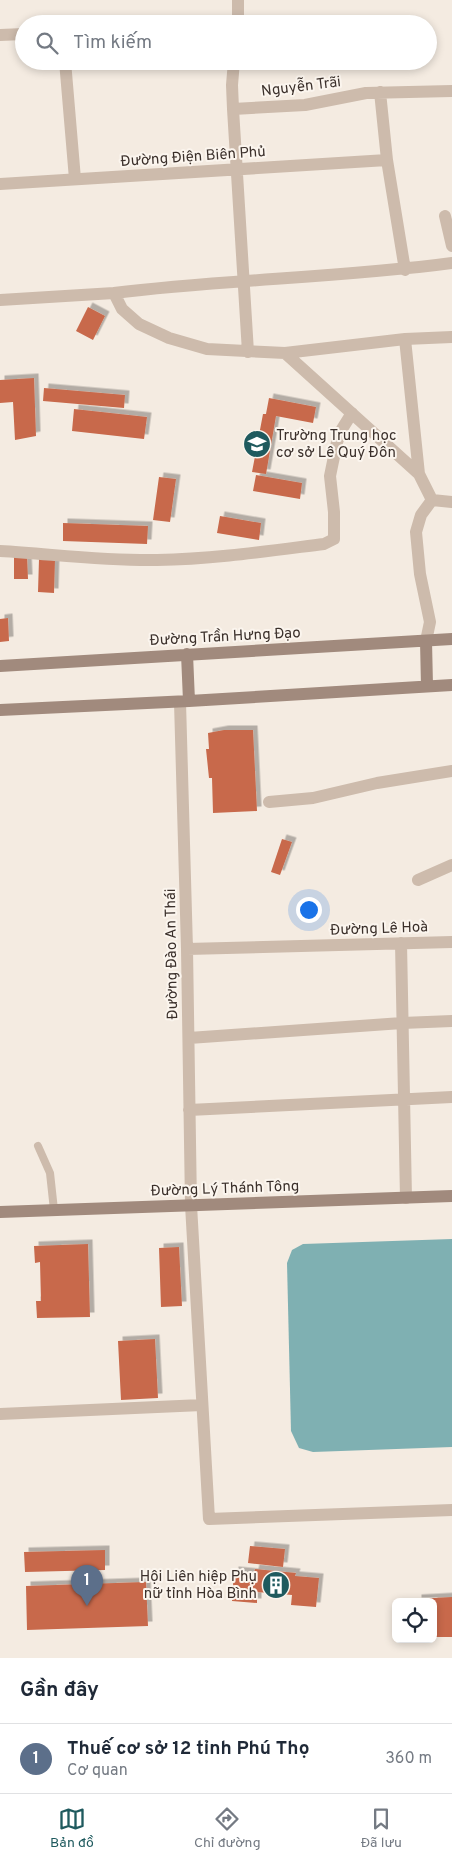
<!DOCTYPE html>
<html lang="vi">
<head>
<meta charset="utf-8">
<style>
	:root { --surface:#fff; --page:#f6f6f7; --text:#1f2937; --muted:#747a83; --line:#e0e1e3; --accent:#1f5a5e }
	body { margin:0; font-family:Overpass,sans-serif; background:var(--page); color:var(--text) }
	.controls { position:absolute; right:15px; bottom:15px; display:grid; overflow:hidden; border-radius:8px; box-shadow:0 2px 8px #0003 }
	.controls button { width:45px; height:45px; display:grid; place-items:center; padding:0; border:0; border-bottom:1px solid var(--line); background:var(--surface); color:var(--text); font:25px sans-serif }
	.you { position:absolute; left:308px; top:909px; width:18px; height:18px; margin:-12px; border:4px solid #fff; border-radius:50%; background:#1a73e8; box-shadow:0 0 0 8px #1a73e833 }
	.badge { display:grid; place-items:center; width:32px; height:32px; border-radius:50%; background:var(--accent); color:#fff; font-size:16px; font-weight:700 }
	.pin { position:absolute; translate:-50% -41px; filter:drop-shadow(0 1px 2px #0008) }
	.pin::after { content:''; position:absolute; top:26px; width:18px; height:15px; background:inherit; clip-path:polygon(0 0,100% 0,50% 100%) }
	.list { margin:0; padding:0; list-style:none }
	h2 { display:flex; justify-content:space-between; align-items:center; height:65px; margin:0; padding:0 20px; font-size:21px }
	h2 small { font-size:16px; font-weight:400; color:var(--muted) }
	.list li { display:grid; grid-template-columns:32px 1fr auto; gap:15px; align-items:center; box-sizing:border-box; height:70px; padding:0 20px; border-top:1px solid var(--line) }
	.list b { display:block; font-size:19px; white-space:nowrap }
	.list p { margin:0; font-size:16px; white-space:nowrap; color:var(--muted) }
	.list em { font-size:16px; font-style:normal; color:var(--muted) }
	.icon { flex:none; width:28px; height:28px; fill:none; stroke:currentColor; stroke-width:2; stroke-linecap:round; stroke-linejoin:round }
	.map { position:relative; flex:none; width:452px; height:1658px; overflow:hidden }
	.search { position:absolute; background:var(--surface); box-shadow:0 2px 8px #0003; left:15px; right:15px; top:15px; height:55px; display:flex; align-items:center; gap:12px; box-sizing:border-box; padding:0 18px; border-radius:28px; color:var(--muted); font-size:19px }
	.sheet { height:135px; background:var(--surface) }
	nav { display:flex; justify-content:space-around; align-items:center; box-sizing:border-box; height:70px; border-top:1px solid var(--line); background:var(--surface); font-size:14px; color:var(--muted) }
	nav a { display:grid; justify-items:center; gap:2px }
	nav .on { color:var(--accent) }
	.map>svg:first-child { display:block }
	.water { fill:#7fb0b2 }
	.building { fill:#c8694b; filter:url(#shadow) }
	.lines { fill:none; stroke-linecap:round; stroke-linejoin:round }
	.lane { stroke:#cdbbac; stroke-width:8 }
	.street { stroke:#cdbbac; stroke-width:12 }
	.secondary { stroke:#a18a7d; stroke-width:12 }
	.labels { text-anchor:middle; stroke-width:4; stroke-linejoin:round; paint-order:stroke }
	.street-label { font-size:15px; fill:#3b302b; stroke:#fbf5ee }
	.poi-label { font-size:15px; fill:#3b302b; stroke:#fbf5ee; text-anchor:start }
</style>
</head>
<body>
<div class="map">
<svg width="452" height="1658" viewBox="0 0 452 1658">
	<defs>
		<filter id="shadow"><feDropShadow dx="4.5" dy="-4.5" stdDeviation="0" flood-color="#0004"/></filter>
	</defs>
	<rect width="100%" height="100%" fill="#f4ebe1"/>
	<path class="water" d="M452,1239V1447L313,1452L299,1448L291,1431L287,1263L292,1250L303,1244Z"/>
	<path class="building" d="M88,307L105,316L93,340L76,331Z
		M34,378L36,436L15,440L13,402L0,403V380Z
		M44,388L125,395L124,408L43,401Z
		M269,398L316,407L313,423L276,416L266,474L252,472L263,414H266Z
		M74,409L147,417L144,439L72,431Z
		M256,475L302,483L300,499L253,491Z
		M159,477L176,479L170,522L153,520Z
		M220,516L261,523L259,540L217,533Z
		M63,523L148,526L147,544L63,541Z
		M27,556L28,579H14V557Z
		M39,559H55L54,593L38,592Z
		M8,618L9,641L0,642V619Z
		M224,730H253L257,811L213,813L212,778H209L206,749H209L208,733Z
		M282,839L292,842L280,875L271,872Z
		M88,1244L90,1317L37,1318L36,1301H41L40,1262L35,1263L34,1246Z
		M179,1247L182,1306L161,1307L159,1248Z
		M155,1339L158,1398L121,1400L118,1341Z
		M250,1546L285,1549L283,1567L248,1563Z
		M105,1550V1570L25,1572L24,1552Z
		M255,1569L296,1573L295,1576L319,1578L316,1607L291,1605L292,1595L257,1592V1603L232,1601L234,1571L254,1573Z
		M146,1582L148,1626L27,1630L26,1586Z
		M452,1597V1637H433V1602H417V1599Z"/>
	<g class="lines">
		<path class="lane" d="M38,1146L50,1173L54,1210"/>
		<path class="street" d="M238,0V24
			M0,35L24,34
			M65,61L75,179
			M234,61L232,85L233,109L305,105L366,93L452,91
			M380,92L387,160L405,270
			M233,109L248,352
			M0,184L387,160
			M445,216L452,246
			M114,293C226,279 340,278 452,263
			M0,300L114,293L122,309L139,324L169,338L207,349L285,353L419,474L432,500L452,502
			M405,339L419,474
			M285,353L405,339L452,337
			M0,551C52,554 104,561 157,560C213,559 268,551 324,544L334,539V512L330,476L337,442L342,429L352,413
			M426,641L430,622L420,574L416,532L421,515L432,500
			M180,702L187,949L191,1205L209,1519L452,1510
			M269,802L313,798L377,783L452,771
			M418,880L452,865
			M401,943L406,1198
			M187,949L452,942
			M189,1038L402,1023L452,1021
			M189,1110L452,1097
			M0,1414L202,1405"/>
		<path class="secondary" d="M426,641L427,686
			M187,654L189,701
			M0,666L452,639
			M0,710L189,701L452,685
			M0,1212L452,1196"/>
	</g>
	<defs>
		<g id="school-disc" transform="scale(1.4375)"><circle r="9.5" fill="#1f5a5e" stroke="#fbf5ee"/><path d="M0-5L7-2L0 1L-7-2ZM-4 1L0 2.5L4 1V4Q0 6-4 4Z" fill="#fff"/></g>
		<g id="building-disc" transform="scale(1.4375)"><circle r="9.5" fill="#1f5a5e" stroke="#fbf5ee"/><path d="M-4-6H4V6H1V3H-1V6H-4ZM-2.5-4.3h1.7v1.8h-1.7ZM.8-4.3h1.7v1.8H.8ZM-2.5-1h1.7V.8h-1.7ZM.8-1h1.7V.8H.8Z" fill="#fff"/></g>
	</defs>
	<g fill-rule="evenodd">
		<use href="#school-disc" x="257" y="444"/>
		<use href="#building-disc" x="276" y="1585"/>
	</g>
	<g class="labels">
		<g class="street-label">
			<text transform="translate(301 86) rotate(-7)" y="5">Nguyễn Trãi</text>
			<text transform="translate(193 156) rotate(-4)" y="5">Đường Điện Biên Phủ</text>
			<text transform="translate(225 636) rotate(-3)" y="5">Đường Trần Hưng Đạo</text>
			<text transform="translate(379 928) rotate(-2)" y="5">Đường Lê Hoà</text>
			<text transform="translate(171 954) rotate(-91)" y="5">Đường Đào An Thái</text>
			<text transform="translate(225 1188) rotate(-2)" y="5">Đường Lý Thánh Tông</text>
		</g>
		<g class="poi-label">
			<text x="276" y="440">Trường Trung học<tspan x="276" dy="17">cơ sở Lê Quý Đôn</tspan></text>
			<text x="257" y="1581" text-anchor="end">Hội Liên hiệp Phụ<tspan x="257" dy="17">nữ tỉnh Hòa Bình</tspan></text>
		</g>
	</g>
</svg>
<div class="controls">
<button><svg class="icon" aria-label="locate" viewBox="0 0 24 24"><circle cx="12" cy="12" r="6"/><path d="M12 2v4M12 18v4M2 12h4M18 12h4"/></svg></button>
</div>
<div class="you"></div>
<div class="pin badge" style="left:87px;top:1606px;background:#5c6f8a">1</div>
<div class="search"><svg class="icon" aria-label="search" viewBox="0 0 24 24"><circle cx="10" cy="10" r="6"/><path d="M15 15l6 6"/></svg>Tìm kiếm</div>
</div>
<section class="sheet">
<h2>Gần đây<small></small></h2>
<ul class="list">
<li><span class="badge" style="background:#5c6f8a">1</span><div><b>Thuế cơ sở 12 tỉnh Phú Thọ</b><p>Cơ quan</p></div><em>360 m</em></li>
</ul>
</section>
<nav>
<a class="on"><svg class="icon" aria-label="map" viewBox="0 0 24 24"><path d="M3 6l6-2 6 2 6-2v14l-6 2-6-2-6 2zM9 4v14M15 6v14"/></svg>Bản đồ</a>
<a><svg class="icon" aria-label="directions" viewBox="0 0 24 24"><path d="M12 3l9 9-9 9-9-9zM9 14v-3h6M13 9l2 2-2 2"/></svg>Chỉ đường</a>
<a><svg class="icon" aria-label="saved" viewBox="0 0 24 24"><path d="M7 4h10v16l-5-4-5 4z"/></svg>Đã lưu</a>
</nav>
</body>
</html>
